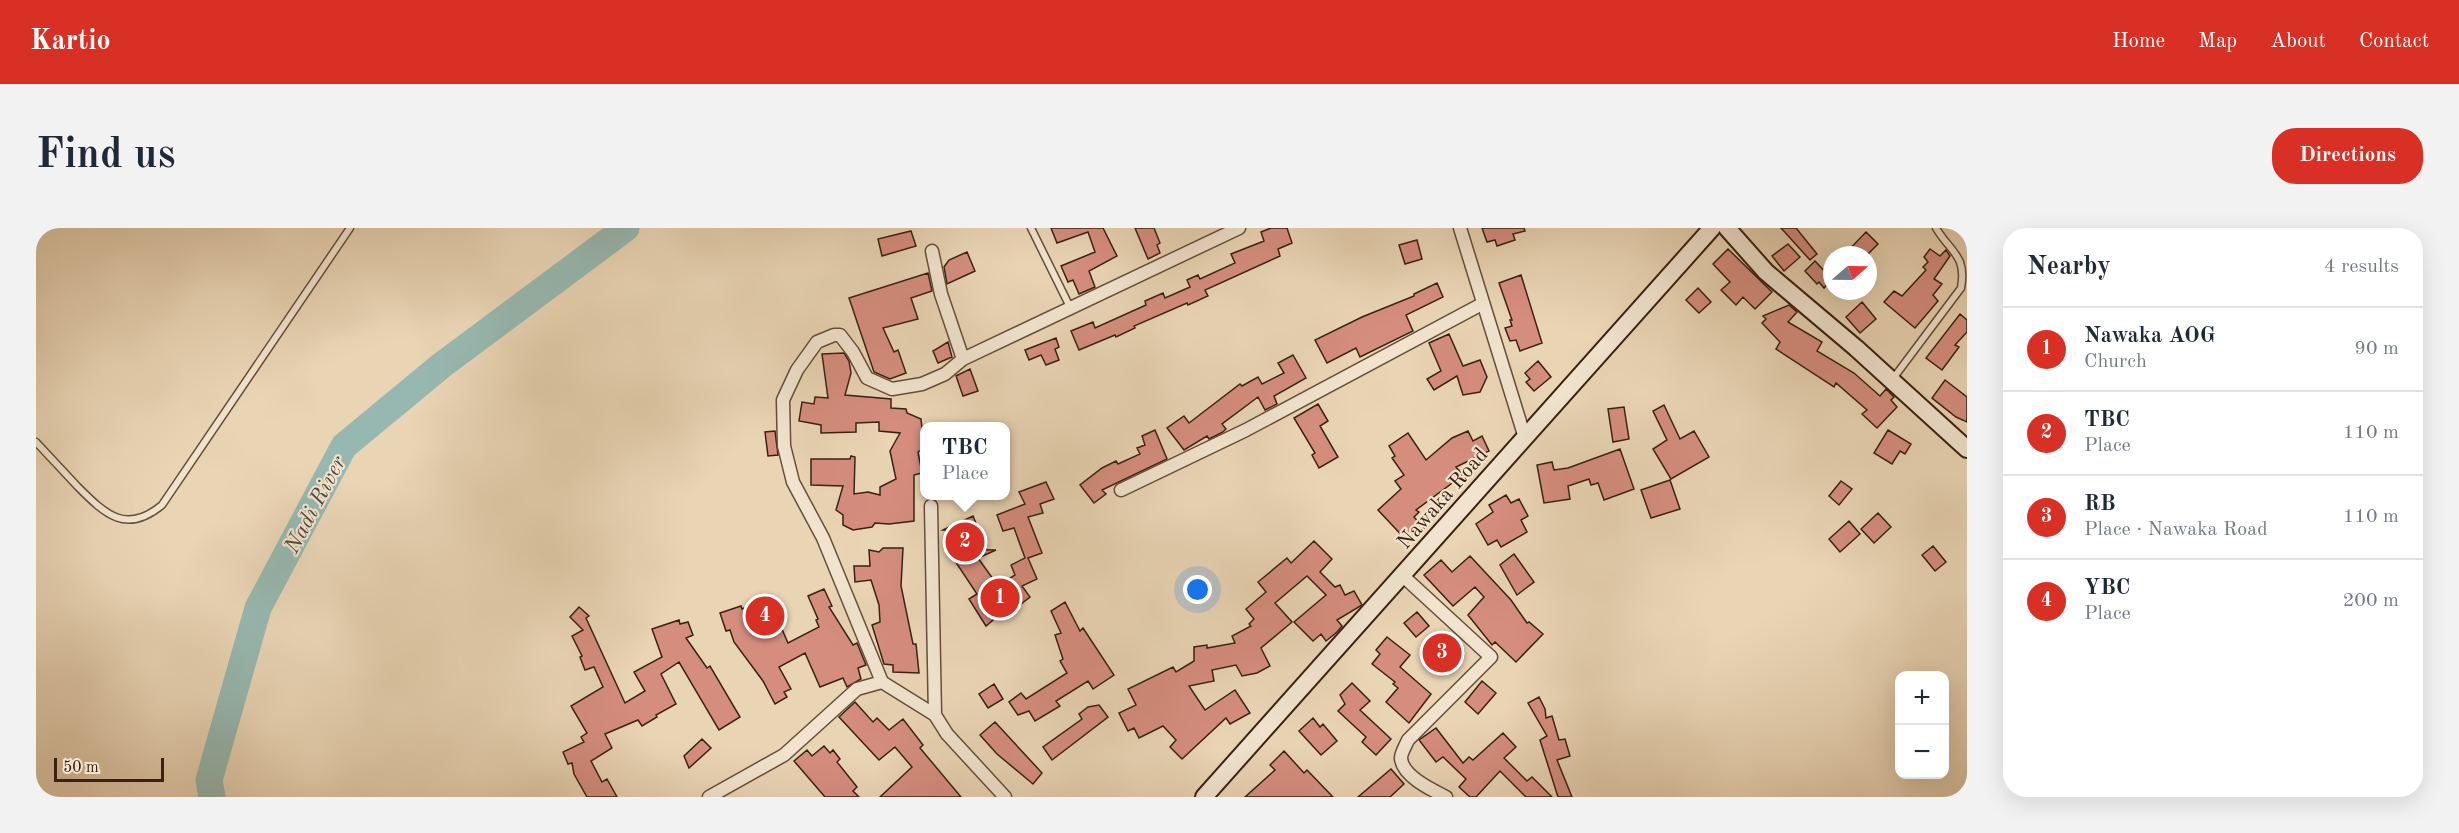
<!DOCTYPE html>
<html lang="en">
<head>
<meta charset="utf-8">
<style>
	:root { --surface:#fff; --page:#f2f2f3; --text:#1f2937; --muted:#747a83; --line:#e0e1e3; --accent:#d93025 }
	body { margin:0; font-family:"Old Standard TT",serif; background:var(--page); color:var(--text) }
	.controls { position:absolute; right:18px; bottom:18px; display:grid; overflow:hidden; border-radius:12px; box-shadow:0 6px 24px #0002 }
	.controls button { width:54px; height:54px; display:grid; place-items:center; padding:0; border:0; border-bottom:2px solid var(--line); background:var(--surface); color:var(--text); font:30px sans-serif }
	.compass { position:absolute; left:1787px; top:18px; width:54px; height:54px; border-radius:50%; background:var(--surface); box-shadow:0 6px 24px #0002; rotate:70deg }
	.scale { position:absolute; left:18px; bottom:15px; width:110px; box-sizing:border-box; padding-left:6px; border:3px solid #3a2112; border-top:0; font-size:16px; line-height:21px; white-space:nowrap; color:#3a2112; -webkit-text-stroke:4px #f1e3ce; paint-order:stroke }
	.you { position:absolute; left:1162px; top:362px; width:21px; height:21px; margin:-15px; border:4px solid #fff; border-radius:50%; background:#1a73e8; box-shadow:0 0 0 9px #1a73e833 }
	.badge { display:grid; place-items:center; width:39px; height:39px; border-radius:50%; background:var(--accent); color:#fff; font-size:20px; font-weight:700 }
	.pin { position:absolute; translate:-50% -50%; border:3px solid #fff; box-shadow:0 2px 6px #0006 }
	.popup { position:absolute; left:884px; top:194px; width:90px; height:78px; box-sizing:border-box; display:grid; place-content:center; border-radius:12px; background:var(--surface); filter:drop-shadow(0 2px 4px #0005); font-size:20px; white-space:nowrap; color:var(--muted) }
	.popup b { font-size:22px; color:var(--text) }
	.popup::after { content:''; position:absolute; left:50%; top:100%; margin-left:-12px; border:12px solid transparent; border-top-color:var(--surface) }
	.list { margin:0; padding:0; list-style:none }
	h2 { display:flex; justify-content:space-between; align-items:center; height:78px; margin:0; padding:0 24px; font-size:26px }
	h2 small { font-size:20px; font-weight:400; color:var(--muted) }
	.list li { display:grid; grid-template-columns:39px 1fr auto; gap:18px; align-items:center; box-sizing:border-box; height:84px; padding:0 24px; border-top:2px solid var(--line) }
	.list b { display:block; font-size:22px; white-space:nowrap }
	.list p { margin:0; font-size:20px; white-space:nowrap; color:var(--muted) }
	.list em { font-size:20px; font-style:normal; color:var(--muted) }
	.map { position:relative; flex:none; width:1931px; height:569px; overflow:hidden; border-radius:24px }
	header { display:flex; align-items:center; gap:36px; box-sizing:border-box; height:84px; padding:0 30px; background:var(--accent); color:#fff }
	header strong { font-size:28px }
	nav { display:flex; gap:33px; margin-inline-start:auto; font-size:21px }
	.intro { display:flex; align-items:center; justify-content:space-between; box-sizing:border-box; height:144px; padding:0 36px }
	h1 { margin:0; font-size:42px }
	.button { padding:15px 27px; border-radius:24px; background:var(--accent); color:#fff; font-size:21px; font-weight:700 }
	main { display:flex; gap:36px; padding:0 36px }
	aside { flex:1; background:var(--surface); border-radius:24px; box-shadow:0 6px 24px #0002 }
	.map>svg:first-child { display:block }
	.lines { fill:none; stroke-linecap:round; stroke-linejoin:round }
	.river { stroke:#97b8b0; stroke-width:27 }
	.building { fill:#d58d7e; stroke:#3a2112; stroke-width:1.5 }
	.lane-casing { stroke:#664e3a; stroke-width:9 }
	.street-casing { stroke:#664e3a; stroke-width:15 }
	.secondary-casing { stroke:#3a2112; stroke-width:20 }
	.lane { stroke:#f1e3ce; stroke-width:6 }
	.street { stroke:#f1e3ce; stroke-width:12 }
	.secondary { stroke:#f1e3ce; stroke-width:16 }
	.labels { text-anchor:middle; stroke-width:4.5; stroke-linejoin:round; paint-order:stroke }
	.street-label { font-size:21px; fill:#3a2112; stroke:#f1e3ce }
	.water-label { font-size:22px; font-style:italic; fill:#51473a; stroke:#f1e3ce }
</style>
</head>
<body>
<header>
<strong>Kartio</strong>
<nav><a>Home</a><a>Map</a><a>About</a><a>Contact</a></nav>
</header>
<div class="intro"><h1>Find us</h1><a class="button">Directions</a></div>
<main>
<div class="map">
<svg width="1931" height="569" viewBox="0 0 1931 569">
	<rect width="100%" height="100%" fill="#e9d4b4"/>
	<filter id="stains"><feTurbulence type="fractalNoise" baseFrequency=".00333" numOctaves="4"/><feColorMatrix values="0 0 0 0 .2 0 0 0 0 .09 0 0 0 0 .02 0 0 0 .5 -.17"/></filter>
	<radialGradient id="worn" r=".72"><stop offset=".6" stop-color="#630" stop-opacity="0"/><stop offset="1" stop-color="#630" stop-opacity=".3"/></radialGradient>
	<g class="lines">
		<path class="river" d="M176,569L173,552L222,380L308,218L406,137L590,0"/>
	</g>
	<path class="building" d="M1015,0H1067L1081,28L1053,43L1059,59L1043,66L1037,52L1032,54L1025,38L1059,24L1052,4L1021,15Z
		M1099,0H1118L1124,15L1121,17L1124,25L1112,31Z
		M1235,0H1251L1256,15L1242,21L1244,28L1169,62L1172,68L1152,77L1151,75L1098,98L1099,100L1080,109L1079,107L1043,122L1035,103L1057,94L1059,100L1110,77L1109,73L1127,65L1129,70L1154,59L1151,52L1162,47L1164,51L1199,35L1195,26L1228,13L1225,4Z
		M1446,0H1488L1489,3L1477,6L1479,12L1461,18L1459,12L1451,14Z
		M1745,0H1760L1781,26L1774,32Z
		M875,3L880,18L846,28L842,11Z
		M1830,4L1842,16L1831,27H1808Z
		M1381,12L1386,31L1369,36L1363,17Z
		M1752,16L1764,29L1748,43L1736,28Z
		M1692,21L1736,64L1719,81L1707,69L1700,77L1685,62L1694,54L1677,36Z
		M1894,21L1904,28L1910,22L1914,28L1898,51L1906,56L1897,67L1902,73L1879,100L1848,74L1858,63L1866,68L1890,42L1887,39L1892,34L1888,29Z
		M931,24L939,43L911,56L908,39L913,32Z
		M1779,33L1796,51L1788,60L1783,54L1781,56L1769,43Z
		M892,45L896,63L875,70L882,91L847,100L858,124L862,122L870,145L854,151L838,144L813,70Z
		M1485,47L1506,115L1484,123L1480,112L1474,113L1469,100L1476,98L1474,92H1476L1463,55Z
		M1401,55L1407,69L1370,87L1377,103L1324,129L1320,120L1291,135L1279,112L1326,89L1378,68V66Z
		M1662,60L1675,74L1663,85L1650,72Z
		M1826,74L1840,91L1824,105L1810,89Z
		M1753,77L1761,84L1752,94L1786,114L1781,123L1818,145L1844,168L1850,161L1858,169L1855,172L1861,179L1841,200L1826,186L1831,182L1800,155L1798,159L1740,121L1744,114L1726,95L1730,91L1727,88Z
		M1924,86L1931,92V104L1919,117L1923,119L1906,142L1890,130Z
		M1413,106L1427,138L1444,132L1451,149L1444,164L1427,167L1421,148L1398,162L1391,151L1405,143L1393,115Z
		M1020,110L1023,119L1019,121L1023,132L1010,137L1005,127L993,132L989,122Z
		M912,114L916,129L902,135L897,123Z
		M808,125L813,133L815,145L809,167L855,171V180L870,181L871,185L885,191L888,220L882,224L886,245L878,247V293L853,296L839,295L836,299L817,302L807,297V287L800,282L807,258L775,257V231H814L815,228L819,229L818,266L832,264L844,267V259L860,251L854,223L864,205L843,203V194L820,195V204L785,205V197L763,193L766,174L778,176L779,169L792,170L786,126Z
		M1257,127L1270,150L1238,168L1241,176L1229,182L1222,169L1186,196L1190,201L1187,204L1173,211L1171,208L1148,222L1131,200L1148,188L1153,195L1204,156L1206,158L1222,149L1226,156L1248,145L1242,135Z
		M1502,133L1515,149L1498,163L1490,154L1494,151L1489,145Z
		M934,141L942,163L927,168L920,148Z
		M1909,152L1931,169V194L1920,189L1896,170Z
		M1282,176L1292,193L1284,198L1302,229L1283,240L1276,227L1279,225L1258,190Z
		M1628,177L1644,211L1658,203L1673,229L1635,251L1617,221L1631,212L1617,183Z
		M1588,179L1593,211L1577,214L1572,181Z
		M1119,202L1131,231L1066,262L1070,266L1058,275L1044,257L1066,240L1080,233L1082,236L1104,226L1101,220L1109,217L1106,208Z
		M1852,202L1875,216L1869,226L1864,223L1856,236L1838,225Z
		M739,203L742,227L732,228L729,204Z
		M1432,203L1437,213L1446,208L1453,223L1420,239L1427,247L1380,282L1383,284L1378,289L1388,300L1372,314L1342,282L1365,261L1359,253L1368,247L1356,230L1359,228L1353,218L1372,205L1390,232L1416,210Z
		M1584,221L1598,261L1568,272L1562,255L1555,257L1553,251L1532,258L1534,271L1508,275L1501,237L1516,234L1518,242L1532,240Z
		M1634,252L1644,281L1615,290L1605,262Z
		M1805,253L1816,261L1803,277L1793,268Z
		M1010,254L1018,271L1004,276L1007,285L992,289L1006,325L992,330L1001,351L986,358L994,369L967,390L963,387L950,398L933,371L941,366L919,333L916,321L960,322L942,330L962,358L979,347L975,337L989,330L978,300L967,303L961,287L989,276L983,264Z
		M1470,267L1475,275L1483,271L1492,288L1485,292L1491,304L1465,319L1461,312L1452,317L1440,296L1457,284L1453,277Z
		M1842,285L1855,299L1838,315L1825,301Z
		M937,288L944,305L907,302Z
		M1813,293L1824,306L1804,324L1793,311Z
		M1278,313L1296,331L1284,344L1299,359L1304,357L1309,367L1318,363L1326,377L1301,392L1306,398L1301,404L1290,413L1285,406L1277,413L1258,394L1290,367L1271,348L1239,375L1256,394L1225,420L1234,438L1221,445L1206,448L1200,437L1176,442L1178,453L1153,458L1169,482L1199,462L1214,485L1194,496L1190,490L1146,531L1134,519L1140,512L1127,498L1103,510L1098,500L1092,503L1083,485L1100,477L1092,461L1137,439L1140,444L1158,433V419L1171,417V420L1199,415L1196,408L1215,398L1213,396L1218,391L1210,381L1230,364L1222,354L1251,330L1255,335Z
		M1897,318L1910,334L1899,343L1886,327Z
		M847,320H867L865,358L877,416H880L883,445L857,444V437L848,436L836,397L844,394L843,377L835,352L819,354L818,338H834L833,322L843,324Z
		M1478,326L1498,354L1481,367L1464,337Z
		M1434,328L1475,372L1491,395L1493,394L1507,406L1480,434L1459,414L1456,417L1432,387L1448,369L1439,359L1417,378L1388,347L1405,332L1416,344Z
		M788,361L796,378L793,379L817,417L821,415L830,437L822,440L825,451L811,459L807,450L784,459L769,425L743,439L755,461L748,464L751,469L739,476L727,453L698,414L694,402L690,403L684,385L705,378L706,381L732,369L752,415L783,399L780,392L782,391L772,368Z
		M1029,374L1044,403L1047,400L1078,447L1057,461L1052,453L1020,473L1024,478L999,493L993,483L982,487L973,474L985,465L990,471L1031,445L1024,433L1027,431L1019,407L1025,405L1015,383Z
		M543,379L553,388L550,390L589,475L609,463L598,444L626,429L616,401L643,392L644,396L652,394L657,407L650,410L671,440L674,438L704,489L683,502L643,434L625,446L640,476L620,487L621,489L606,498L602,492L569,506L576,520L555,533L566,554L571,551L581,569H551L538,546L536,535L532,536L527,524L548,514L545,509L551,505L535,478L567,459L558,439L549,442L544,429L546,428L536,408L547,402L534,389Z
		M1381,384L1393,398L1380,409L1368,395Z
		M1351,409L1374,427L1364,439L1395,466L1373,495L1350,474L1362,460L1357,456L1359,454L1336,436L1344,426L1340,422Z
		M1411,409L1422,419L1404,437L1395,426Z
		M1446,453L1460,465L1442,486L1429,474Z
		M1316,455L1334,473L1324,482L1355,511L1340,527L1326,514L1330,509L1302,483L1309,476L1304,467Z
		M958,456L967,471L952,480L943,466Z
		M1503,469L1509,481L1510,490L1516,488L1523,512L1529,511L1534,528L1521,532L1536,569H1522L1504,512L1511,508L1492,475Z
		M819,474L837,494L841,490L853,502L867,491L887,517L884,520L925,569H844L876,539L859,519L843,532L803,489Z
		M1063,477L1072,489L1016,532L1007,519L1046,491L1043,486L1052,479Z
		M1277,490L1284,499L1287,496L1301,513L1285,527L1263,503Z
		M959,494L1006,545L997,556L961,526L944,507Z
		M1400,500L1427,535L1433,529L1437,532L1467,505L1480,519L1468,530L1491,553L1496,549L1516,569H1490L1464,543L1440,569H1434L1423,559L1430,551L1407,529L1400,534L1383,512Z
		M666,511L675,520L653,540L648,528Z
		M788,518L794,525L797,522L804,531L801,534L821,559L817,563L823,569H789L758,533L771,522L776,528Z
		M1248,523L1268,545L1271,542L1297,569H1209L1239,542L1234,537Z
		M1355,541L1368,556L1354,569H1322Z"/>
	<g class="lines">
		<g class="lane-casing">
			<path id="lane" d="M995,0L1034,79
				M1856,152L1925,60C1931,27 1914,24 1900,0
				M0,214C14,229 28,244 42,259C69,286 90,307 126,277L314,0"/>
		</g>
		<g class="street-casing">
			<path id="street" d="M1424,0L1489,210
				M896,23L905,66L927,131
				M1085,262L1210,202L1446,76
				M895,278L899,487L911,506L969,569
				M1367,348L1455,429L1372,512C1370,517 1365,525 1365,530C1366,548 1396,562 1410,569
				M846,454L787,310L757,254L748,218L747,172L761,142L781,114L798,107H804L817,124L831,150L856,161L886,156L909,146L927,131L1203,0
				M673,569L748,527L821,461L846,454L899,487"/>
		</g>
		<g class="secondary-casing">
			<path id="secondary" d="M1691,0L1730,44L1820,120L1931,221
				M1168,569L1676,0"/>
		</g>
		<use href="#lane" class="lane"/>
		<use href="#street" class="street"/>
		<use href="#secondary" class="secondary"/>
	</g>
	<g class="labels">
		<g class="street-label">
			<text transform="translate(1406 270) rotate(-49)" y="7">Nawaka Road</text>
		</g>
		<g class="water-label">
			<text transform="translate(278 276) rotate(-62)" y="8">Nadi River</text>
		</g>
	</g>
	<rect width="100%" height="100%" filter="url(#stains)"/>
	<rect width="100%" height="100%" fill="url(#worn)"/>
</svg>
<div class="controls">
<button>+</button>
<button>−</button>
</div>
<svg class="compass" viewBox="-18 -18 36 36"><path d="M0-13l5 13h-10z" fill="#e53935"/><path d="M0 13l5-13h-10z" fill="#747a83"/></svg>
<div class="scale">50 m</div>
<div class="you"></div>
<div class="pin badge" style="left:964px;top:370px">1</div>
<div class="pin badge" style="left:929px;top:314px">2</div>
<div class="popup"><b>TBC</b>Place</div>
<div class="pin badge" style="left:1406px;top:425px">3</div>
<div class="pin badge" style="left:729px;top:388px">4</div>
</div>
<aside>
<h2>Nearby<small>4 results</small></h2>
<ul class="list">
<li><span class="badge">1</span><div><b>Nawaka AOG</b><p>Church</p></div><em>90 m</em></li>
<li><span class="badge">2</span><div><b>TBC</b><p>Place</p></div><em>110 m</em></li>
<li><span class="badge">3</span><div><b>RB</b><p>Place · Nawaka Road</p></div><em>110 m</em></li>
<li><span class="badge">4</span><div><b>YBC</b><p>Place</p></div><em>200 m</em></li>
</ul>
</aside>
</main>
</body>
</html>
